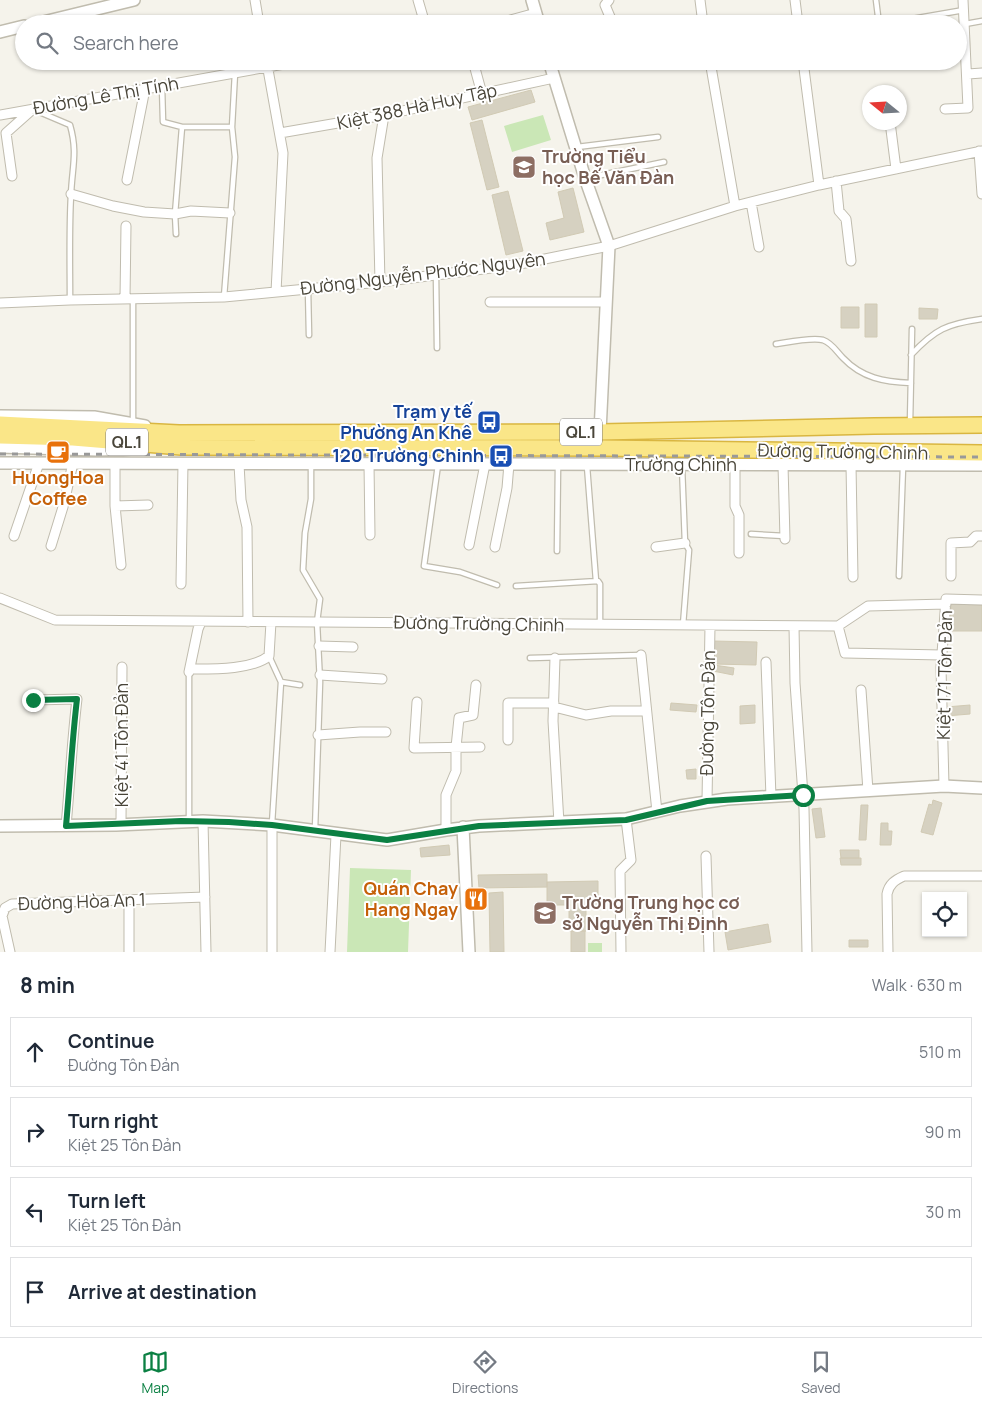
<!DOCTYPE html>
<html lang="en">
<head>
<meta charset="utf-8">
<style>
	:root { --surface:#fff; --page:#f2f2f3; --text:#1f2937; --muted:#747a83; --line:#e0e1e3; --accent:#0b8043 }
	body { margin:0; font-family:Manrope,sans-serif; background:var(--page); color:var(--text) }
	.controls { position:absolute; right:15px; bottom:15px; display:grid; overflow:hidden; border-radius:0px; box-shadow:0 1px 4px #0004 }
	.controls button { width:45px; height:45px; display:grid; place-items:center; padding:0; border:0; border-bottom:1px solid var(--line); background:var(--surface); color:var(--text); font:25px sans-serif }
	.compass { position:absolute; left:862px; top:85px; width:45px; height:45px; border-radius:50%; background:var(--surface); box-shadow:0 1px 4px #0004; rotate:288deg }
	.stop { position:absolute; width:15px; height:15px; margin:-11px; border:4px solid #0b8043; border-radius:50%; background:#fff }
	.stop.end { background:#0b8043; border-color:#fff; box-shadow:0 1px 5px #0008 }
	.list { margin:0; padding:0; list-style:none }
	h2 { display:flex; justify-content:space-between; align-items:center; height:65px; margin:0; padding:0 20px; font-size:21px }
	h2 small { font-size:16px; font-weight:400; color:var(--muted) }
	.list li { display:grid; grid-template-columns:32px 1fr auto; gap:15px; align-items:center; box-sizing:border-box; height:70px; margin:0 10px 10px; padding:0 10px; border:1px solid var(--line); border-radius:0px }
	.list b { display:block; font-size:19px; white-space:nowrap }
	.list p { margin:0; font-size:16px; white-space:nowrap; color:var(--muted) }
	.list em { font-size:16px; font-style:normal; color:var(--muted) }
	.icon { flex:none; width:28px; height:28px; fill:none; stroke:currentColor; stroke-width:2; stroke-linecap:round; stroke-linejoin:round }
	.map { position:relative; flex:none; width:982px; height:952px; overflow:hidden }
	.search { position:absolute; background:var(--surface); box-shadow:0 1px 4px #0004; left:15px; right:15px; top:15px; height:55px; display:flex; align-items:center; gap:12px; box-sizing:border-box; padding:0 18px; border-radius:28px; color:var(--muted); font-size:19px }
	.sheet { height:385px; background:var(--surface) }
	nav { display:flex; justify-content:space-around; align-items:center; box-sizing:border-box; height:70px; border-top:1px solid var(--line); background:var(--surface); font-size:14px; color:var(--muted) }
	nav a { display:grid; justify-items:center; gap:2px }
	nav .on { color:var(--accent) }
	.map>svg:first-child { display:block }
	.green { fill:#cae7b6 }
	.building { fill:#d6d1c1; stroke:#d1cab4 }
	.lines { fill:none; stroke-linecap:round; stroke-linejoin:round }
	.service-casing { stroke:#c0bcae; stroke-width:7 }
	.minor-casing { stroke:#c0bcae; stroke-width:11 }
	.tertiary-casing { stroke:#c0bcae; stroke-width:14 }
	.trunk-casing { stroke:#d9b641; stroke-width:18 }
	.service { stroke:#fff; stroke-width:4.5 }
	.minor { stroke:#fff; stroke-width:9 }
	.tertiary { stroke:#fff; stroke-width:11 }
	.trunk { stroke:#fae688; stroke-width:15 }
	.rail { stroke:#999; stroke-width:3; stroke-dasharray:6 6; stroke-linecap:butt }
	.route { stroke:#0b8043; stroke-width:6 }
	.labels { text-anchor:middle; stroke-width:4; stroke-linejoin:round; paint-order:stroke }
	.shield { fill:#fff; stroke:#807d74; stroke-width:1 }
	.shield-label { font-size:16px; font-weight:bold; fill:#494539 }
	.street-label { font-size:18px; fill:#494539; stroke:#fff }
	.education-label { font-size:18px; font-weight:bold; fill:#785e54; stroke:#fff; text-anchor:start }
	.transit-label { font-size:18px; font-weight:bold; fill:#164399; stroke:#fff; text-anchor:end }
	.food-label { font-size:18px; font-weight:bold; fill:#c56008; stroke:#fff }
</style>
</head>
<body>
<div class="map">
<svg width="982" height="952" viewBox="0 0 982 952">
	<rect width="100%" height="100%" fill="#f5f3eb"/>
	<path class="green" d="M543,115L551,140L512,152L504,126Z
		M350,868L411,870L408,952H347Z
		M588,943H602V952H588Z"/>
	<path class="building" d="M531,90L535,102L472,120L468,107Z
		M482,120L499,187L487,190L470,123Z
		M573,188L584,232L550,240L546,223L564,218L558,192Z
		M508,191L523,251L506,255L492,195Z
		M865,304H877V337H865Z
		M841,307H859V328H841Z
		M919,308L938,309L937,319H919Z
		M951,604L982,605V631H950Z
		M713,641L757,642L756,665L713,664Z
		M714,665L734,668L733,675L713,671Z
		M671,703L697,705L696,712L670,710Z
		M755,705V723L740,724V706Z
		M970,705V714L946,716V707Z
		M696,769V779H687L686,770Z
		M933,800L942,803L933,835L921,832L929,804L932,805Z
		M861,805H868L866,840H859Z
		M821,808L825,837L816,838L812,809Z
		M881,823H888V831H892L891,845H880Z
		M449,845L450,855L421,857L420,848Z
		M840,850H859V858H841Z
		M840,858H861V865H841Z
		M547,874V887L479,888L478,875Z
		M598,881V905H547V882Z
		M503,892L504,952H490L489,893Z
		M569,905H586V931H569Z
		M768,924L771,942L728,950L725,932Z
		M571,931H585V952H571Z
		M849,940H868V947H849Z"/>
	<g class="lines">
		<g class="service-casing">
			<path id="service" d="M876,0L879,24
				M883,24L964,10
				M965,24L982,21
				M162,86L163,122L182,127L175,214L176,234
				M37,111L70,125C78,153 72,167 71,195C69,229 70,265 70,300
				M182,127H232L235,157L224,297
				M232,127L235,73
				M577,147L658,137
				M587,178L664,162
				M436,275L437,348
				M308,289L309,335
				M776,344C789,342 812,337 823,340C832,343 837,352 843,358C862,378 884,382 911,383
				M911,355C935,329 947,324 982,319
				M133,422V299
				M910,423L912,329
				M311,464V499L305,533L303,570L320,599L317,622L320,682L315,830
				M438,465L424,566L460,572L497,585
				M587,466L596,581
				M682,466L685,543L689,550L683,625
				M751,534L785,536
				M557,551L558,465
				M899,576L903,467
				M516,586L598,581L600,584V624
				M269,656L281,682L272,824
				M530,658L641,655
				M189,672V821
				M281,682L300,685"/>
		</g>
		<g class="minor-casing">
			<path id="minor" d="M255,0L259,24
				M418,0L425,24
				M609,0L605,5L613,24
				M700,0L703,24
				M795,0L798,24
				M496,24L536,13
				M473,61L482,94
				M710,61L735,206
				M803,61L819,185
				M267,64L283,153L276,292
				M968,74L982,73
				M945,109L968,108L963,0
				M0,115L301,61
				M890,122L896,169
				M280,133L384,115L554,78
				M979,151L982,194
				M12,176L6,133L33,109
				M127,180L145,89
				M836,181L839,211L846,219L851,261
				M71,194L113,206L144,212L175,214L191,211L230,213
				M751,202L759,247
				M380,282L377,158L384,115
				M125,299L126,226
				M490,302H606
				M0,303L70,300L224,297L380,282L515,265L609,246L735,206L819,185L982,151
				M115,463V506L121,565
				M239,464L241,500L247,527L248,622
				M369,464L370,535
				M735,465V506L739,515V553
				M783,465L785,539
				M851,465L853,577
				M115,506L148,505
				M14,536L39,463
				M469,545L485,464
				M51,546L63,507L73,463
				M495,547L507,488L509,464
				M656,547L685,543
				M951,576V543L970,542L976,536H982
				M181,584L183,463
				M0,598L55,620L838,626L845,653L942,655
				M794,626L795,683L804,809L807,952
				M838,626L868,606L946,604
				M319,646L353,647
				M641,655L657,812
				M555,658L553,721L559,823
				M766,662L771,797
				M190,669C212,669 252,670 269,656L271,622
				M189,672L198,629L201,622
				M320,675L382,679
				M861,690L868,791
				M33,700L77,699C72,741 70,783 66,826
				M417,702L414,748L480,747
				M554,707L586,715L611,711H646
				M318,735L360,732H386
				M508,740V703H554
				M944,786L941,667L946,599L982,600
				M707,801L710,626
				M203,821L206,952
				M121,824L122,667
				M272,825V952
				M446,830V795L456,771V747L459,718L473,715L476,685
				M706,856L709,952
				M129,901V952
				M10,952L2,916L5,908L12,904L205,897
				M330,952L336,835
				M621,952L620,871L631,860L626,819
				M888,952L887,894C889,884 895,880 904,876H982"/>
		</g>
		<g class="tertiary-casing">
			<path id="tertiary" d="M532,0L539,24
				M35,24L134,0
				M0,32L24,26
				M549,61L585,178L609,246L600,432
				M0,416L94,417L145,426
				M0,447L97,450L131,449
				M0,463L982,465
				M0,826L116,825L203,821L272,825L387,840L446,830L479,826L626,819L680,806L727,799L944,786L982,788
				M463,827L469,952"/>
		</g>
		<g class="trunk-casing">
			<path id="trunk" d="M0,424L179,433L600,432L874,426L982,425
				M0,436L73,438L181,447L601,448L982,453"/>
		</g>
		<use href="#service" class="service"/>
		<use href="#minor" class="minor"/>
		<use href="#tertiary" class="tertiary"/>
		<use href="#trunk" class="trunk"/>
		<path class="rail" d="M0,454L982,457"/>
	</g>
	<g class="lines">
		<path class="route" d="M33,700L77,699C72,741 70,783 66,826L181,821L229,822L272,825L387,840L479,826L626,820L707,801L803,795"/>
	</g>
	<defs>
		<g id="school-square" transform="scale(1.25)"><rect x="-9" y="-9" width="18" height="18" rx="4" fill="#8d6e63" stroke="#fff"/><path d="M0-5L7-2L0 1L-7-2ZM-4 1L0 2.5L4 1V4Q0 6-4 4Z" fill="#fff"/></g>
		<g id="bus-square" transform="scale(1.25)"><rect x="-9" y="-9" width="18" height="18" rx="4" fill="#1a4fb4" stroke="#fff"/><path d="M-5-6H5V4H4V6H2V4H-2V6H-4V4H-5ZM-3.5-4V0h7V-4ZM-3.5 1.2v1.5H-2V1.2ZM2 1.2v1.5H3.5V1.2Z" fill="#fff"/></g>
		<g id="cafe-square" transform="scale(1.25)"><rect x="-9" y="-9" width="18" height="18" rx="4" fill="#e8710a" stroke="#fff"/><path d="M-5.5-4.5H6V0H3Q3 3.5 0 3.5H-2.5Q-5.5 3.5-5.5 0ZM3-3.2v2h1.7v-2ZM-6 4.5H4V6H-6Z" fill="#fff"/></g>
		<g id="restaurant-square" transform="scale(1.25)"><rect x="-9" y="-9" width="18" height="18" rx="4" fill="#e8710a" stroke="#fff"/><path d="M-5-6h1v4h1v-4h1v4h1v-4h1v5L-1.5 .5V6h-2V.5L-5-1ZM5-6V6H3V1.5H1.5Q1.5-4 5-6Z" fill="#fff"/></g>
	</defs>
	<g fill-rule="evenodd">
		<use href="#school-square" x="524" y="167"/>
		<use href="#bus-square" x="489" y="422"/>
		<use href="#cafe-square" x="58" y="452"/>
		<use href="#bus-square" x="501" y="456"/>
		<use href="#restaurant-square" x="476" y="899"/>
		<use href="#school-square" x="545" y="913"/>
	</g>
	<g class="labels">
		<g class="shield">
			<rect x="560" y="418.5" width="42" height="27" rx="4"/>
			<rect x="106" y="428.5" width="42" height="27" rx="4"/>
		</g>
		<g class="shield-label">
			<text x="581" y="438">QL.1</text>
			<text x="127" y="448">QL.1</text>
		</g>
		<g class="street-label">
			<text transform="translate(106 96) rotate(-10)" y="6">Đường Lê Thị Tính</text>
			<text transform="translate(417 107) rotate(-12)" y="6">Kiệt 388 Hà Huy Tập</text>
			<text transform="translate(423 274) rotate(-7)" y="6">Đường Nguyễn Phước Nguyên</text>
			<text transform="translate(843 452) rotate(1)" y="6">Đường Trường Chinh</text>
			<text x="681" y="471">Trường Chinh</text>
			<text transform="translate(479 624) rotate(1)" y="6">Đường Trường Chinh</text>
			<text transform="translate(945 675) rotate(-89)" y="6">Kiệt 171 Tôn Đản</text>
			<text transform="translate(708 713) rotate(-89)" y="6">Đường Tôn Đản</text>
			<text transform="translate(122 745) rotate(-90)" y="6">Kiệt 41 Tôn Đản</text>
			<text transform="translate(82 902) rotate(-2)" y="6">Đường Hòa An 1</text>
		</g>
		<g class="education-label">
			<text x="542" y="163">Trường Tiểu<tspan x="542" dy="21">học Bế Văn Đàn</tspan></text>
			<text x="562" y="909">Trường Trung học cơ<tspan x="562" dy="21">sở Nguyễn Thị Định</tspan></text>
		</g>
		<g class="transit-label">
			<text x="472" y="418">Trạm y tế<tspan x="472" dy="21">Phường An Khê</tspan></text>
			<text x="484" y="462">120 Trường Chinh</text>
		</g>
		<g class="food-label">
			<text x="58" y="484">HuongHoa<tspan x="58" dy="21">Coffee</tspan></text>
			<text x="458" y="895" text-anchor="end">Quán Chay<tspan x="458" dy="21">Hang Ngay</tspan></text>
		</g>
	</g>
</svg>
<div class="controls">
<button><svg class="icon" aria-label="locate" viewBox="0 0 24 24"><circle cx="12" cy="12" r="6"/><path d="M12 2v4M12 18v4M2 12h4M18 12h4"/></svg></button>
</div>
<svg class="compass" viewBox="-18 -18 36 36"><path d="M0-13l5 13h-10z" fill="#e53935"/><path d="M0 13l5-13h-10z" fill="#747a83"/></svg>
<div class="stop" style="left:803px;top:795px"></div>
<div class="stop end" style="left:33px;top:700px"></div>
<div class="search"><svg class="icon" aria-label="search" viewBox="0 0 24 24"><circle cx="10" cy="10" r="6"/><path d="M15 15l6 6"/></svg>Search here</div>
</div>
<section class="sheet">
<h2>8 min<small>Walk · 630 m</small></h2>
<ul class="list">
<li><svg class="icon" aria-label="ahead" viewBox="0 0 24 24"><path d="M12 20V5M6 11l6-6 6 6"/></svg><div><b>Continue</b><p>Đường Tôn Đản</p></div><em>510 m</em></li>
<li><svg class="icon" aria-label="right" viewBox="0 0 24 24"><path d="M7 20v-9h11M14 6l5 5-5 5"/></svg><div><b>Turn right</b><p>Kiệt 25 Tôn Đản</p></div><em>90 m</em></li>
<li><svg class="icon" aria-label="left" viewBox="0 0 24 24"><path d="M17 20v-9H6M10 6l-5 5 5 5"/></svg><div><b>Turn left</b><p>Kiệt 25 Tôn Đản</p></div><em>30 m</em></li>
<li><svg class="icon" aria-label="arrive" viewBox="0 0 24 24"><path d="M6 21V4h12l-3 4 3 4H6"/></svg><div><b>Arrive at destination</b></div></li>
</ul>
</section>
<nav>
<a class="on"><svg class="icon" aria-label="map" viewBox="0 0 24 24"><path d="M3 6l6-2 6 2 6-2v14l-6 2-6-2-6 2zM9 4v14M15 6v14"/></svg>Map</a>
<a><svg class="icon" aria-label="directions" viewBox="0 0 24 24"><path d="M12 3l9 9-9 9-9-9zM9 14v-3h6M13 9l2 2-2 2"/></svg>Directions</a>
<a><svg class="icon" aria-label="saved" viewBox="0 0 24 24"><path d="M7 4h10v16l-5-4-5 4z"/></svg>Saved</a>
</nav>
</body>
</html>
